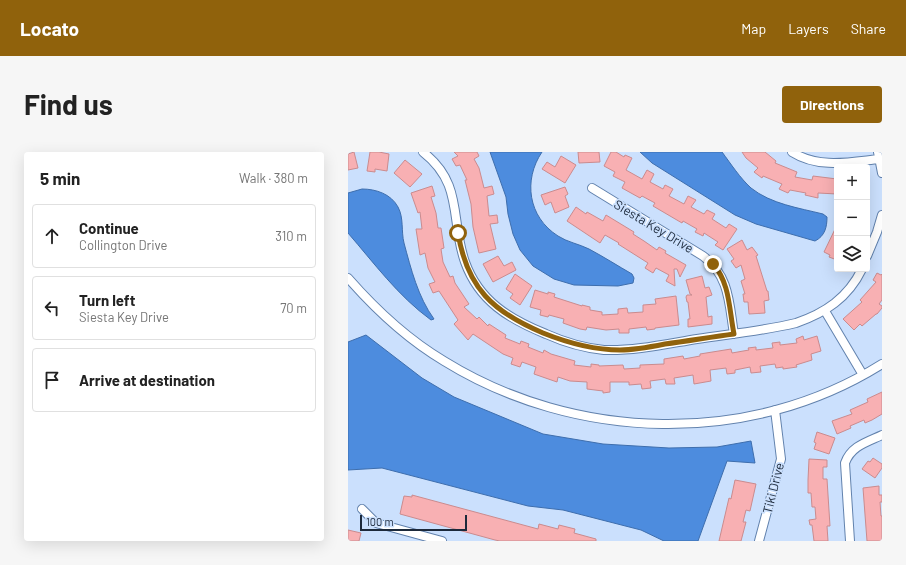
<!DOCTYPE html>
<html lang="en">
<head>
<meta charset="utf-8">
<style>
	:root { --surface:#fff; --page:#f6f6f6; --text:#222; --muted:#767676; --line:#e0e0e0; --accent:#90620c }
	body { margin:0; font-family:Barlow,sans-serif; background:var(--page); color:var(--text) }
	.controls { position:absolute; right:12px; top:12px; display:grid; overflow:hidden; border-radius:4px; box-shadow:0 4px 16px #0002 }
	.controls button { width:36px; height:36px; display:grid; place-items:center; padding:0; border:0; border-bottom:1px solid var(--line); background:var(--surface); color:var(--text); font:20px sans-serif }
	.scale { position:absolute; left:12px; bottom:10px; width:107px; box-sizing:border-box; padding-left:4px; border:2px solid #1c293b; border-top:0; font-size:11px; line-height:14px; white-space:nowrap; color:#1c293b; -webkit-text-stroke:3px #cbe0fd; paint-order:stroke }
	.stop { position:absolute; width:12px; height:12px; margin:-9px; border:3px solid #90620c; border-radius:50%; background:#fff }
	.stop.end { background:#90620c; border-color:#fff; box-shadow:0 1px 4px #0008 }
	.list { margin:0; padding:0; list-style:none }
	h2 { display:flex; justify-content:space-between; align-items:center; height:52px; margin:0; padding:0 16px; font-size:17px }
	h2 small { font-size:13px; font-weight:400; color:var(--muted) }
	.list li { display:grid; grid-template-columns:26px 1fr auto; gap:12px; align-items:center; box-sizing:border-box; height:64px; margin:0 8px 8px; padding:0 8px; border:1px solid var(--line); border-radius:4px }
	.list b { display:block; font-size:15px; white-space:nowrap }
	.list p { margin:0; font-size:13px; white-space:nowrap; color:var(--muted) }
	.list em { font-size:13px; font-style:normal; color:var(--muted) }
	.icon { flex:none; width:22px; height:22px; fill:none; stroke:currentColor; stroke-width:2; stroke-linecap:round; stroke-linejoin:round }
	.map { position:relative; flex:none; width:534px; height:389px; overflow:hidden; border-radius:4px }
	header { display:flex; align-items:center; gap:24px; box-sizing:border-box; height:56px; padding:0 20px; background:var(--accent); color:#fff }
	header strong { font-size:19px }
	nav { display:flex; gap:22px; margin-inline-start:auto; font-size:14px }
	.intro { display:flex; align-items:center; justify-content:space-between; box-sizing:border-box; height:96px; padding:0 24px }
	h1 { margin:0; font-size:28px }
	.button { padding:10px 18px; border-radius:4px; background:var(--accent); color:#fff; font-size:14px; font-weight:700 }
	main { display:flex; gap:24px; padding:0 24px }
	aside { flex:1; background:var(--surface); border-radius:4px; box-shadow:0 4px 16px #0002 }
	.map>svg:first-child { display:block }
	.water { fill:#4d8cde; stroke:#3e6ead }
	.building { fill:#f8b0b3; stroke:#ca8b8e }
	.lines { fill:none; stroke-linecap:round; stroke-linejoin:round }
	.minor-casing { stroke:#6282ad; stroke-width:10 }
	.minor { stroke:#fff; stroke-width:8 }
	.route { stroke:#90620c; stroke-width:5 }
	.labels { text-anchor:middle; stroke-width:3.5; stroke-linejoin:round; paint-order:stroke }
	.street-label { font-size:13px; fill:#1c293b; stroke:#cbe0fd }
</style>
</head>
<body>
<header>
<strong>Locato</strong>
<nav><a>Map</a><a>Layers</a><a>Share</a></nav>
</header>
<div class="intro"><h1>Find us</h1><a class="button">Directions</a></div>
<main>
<aside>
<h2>5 min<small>Walk · 380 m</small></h2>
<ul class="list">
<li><svg class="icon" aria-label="ahead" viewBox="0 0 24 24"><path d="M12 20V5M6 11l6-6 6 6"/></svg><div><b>Continue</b><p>Collington Drive</p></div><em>310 m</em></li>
<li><svg class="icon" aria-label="left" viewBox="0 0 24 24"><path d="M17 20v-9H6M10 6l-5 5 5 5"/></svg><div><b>Turn left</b><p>Siesta Key Drive</p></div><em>70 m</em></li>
<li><svg class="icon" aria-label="arrive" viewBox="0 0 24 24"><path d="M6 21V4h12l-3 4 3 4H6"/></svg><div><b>Arrive at destination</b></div></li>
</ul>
</aside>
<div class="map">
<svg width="534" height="389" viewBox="0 0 534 389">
	<rect width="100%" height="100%" fill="#cbe0fd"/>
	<path class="water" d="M142,0H194C175,28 180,65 210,84C219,90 231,92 241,97C256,105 270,114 284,122L286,126L285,131L270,134L226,133L206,127L185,114L172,98L165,82L160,62L158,45Z
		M292,0H374C383,12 392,26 403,36C423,52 451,56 475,62L479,65C479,75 477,84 467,89L408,72L387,63L304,11Z
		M14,37C28,37 43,42 50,55C56,66 53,79 56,91C63,117 70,145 86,167L83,168C50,144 26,111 0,81V41Z
		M18,183L74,226L106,245L195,282L255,292L321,296L369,295L403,289L407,311L379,309L350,389H316L293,378L215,358L180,354L34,316L0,318V190Z"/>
	<path class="building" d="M6,0L10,16L0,18V2Z
		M22,0H31L41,2L39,19L27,17V20L19,19Z
		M106,0H129L131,4L126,7L131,16L136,36L144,34L146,42L139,44L141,64L149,63L150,71L142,72L148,97L131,101L125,75L123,52L117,28H119L112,13L108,14L104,7L110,4Z
		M230,0H251L252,10L231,11Z
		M263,0H268L276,5L277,3L284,6L278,18L294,27L299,18L306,22L302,30L315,37L317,33L325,37L321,44L336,52L340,44L348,48L343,55L356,62L359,58L367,62L364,67L378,76L381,72L389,77L375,98L367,93L370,90L356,81L355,84L347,80L349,77L335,69L334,71L305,54L307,51L294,44L292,46L274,36L277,30L265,24L267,20L256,14Z
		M394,0H417L428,9L427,11L449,20L447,25L464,28L465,24L489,27V42L470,41V46L457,43L458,41L442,38L440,41L431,37L434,32L415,24L414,26L406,20L410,16L398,6Z
		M213,4L228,13L217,31L194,17L199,10L207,15Z
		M57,8L74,22L62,35L46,21Z
		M84,34L87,44L83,45L88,61L90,76H93L96,96L93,97L95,110L102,125L105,124L107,131L121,152L116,155L129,167L131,165L140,174L141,172L158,183L157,186L172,192L173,189L181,192L180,195L195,201L196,198L203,202L227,209L226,213L243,215V212L251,213V214L275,213L276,217L292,216V213L316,212V207L335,204L336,207L352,204V202L383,197L384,201L401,198L400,196L408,195V198L425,196L424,191L432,190V193L449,191L448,187L455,184L456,188L469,184L473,199L463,202L464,208L448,213L449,215L435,217V215L428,216L427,212L412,214L413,220L403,221L402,215L387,218V221L379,222L378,216L362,218L363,229L346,232L345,223L326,226L327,232H318L317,227L302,229L303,236L294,237L293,232L281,233V230H262V240L255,241V239L239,237V230L222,229L210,225L209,230L186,222L188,215L174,210L172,215L163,212L165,206L155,202L125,182L120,188L106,172L110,168L91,139L85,141L81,132L87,130L80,116L77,101L72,103L68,77H74L72,60L70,61L63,41Z
		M217,35L220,42L217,44L221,55L207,61L203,50L197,53L193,43Z
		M228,55L238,62L239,60L255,69L258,63L286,80L285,82L296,89L309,98L311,95L318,99L317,101L338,113L332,125L329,117H326L327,134L318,129L321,123L308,116L305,121L297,116L300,111L270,92L271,91L257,83L252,91L219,69Z
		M489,73V108L481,105L482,103L476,100Z
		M394,88L399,98L404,95L410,103L408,104L419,139H420L421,148L416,149L417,161L401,162L400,150H396L395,142H397L393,129L397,127L393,113L388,116L383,109L386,107L379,97Z
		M150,104L156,114L164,110L168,118L145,130L135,112Z
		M529,121L533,123L534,122V148L531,152L534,154V156L529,162H528L514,174L512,172L506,178L495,167L514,150L512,148L528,130L525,128Z
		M167,122L184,134L172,153L162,146L165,142L158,137Z
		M354,124L357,136L361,135L364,143L358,145L360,165L364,164V172L340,175V167H342L340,150H339L338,145L339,143H344L342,142L338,128Z
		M187,138L200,142V140L207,142L206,145L234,154V153L242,155V158L254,160V163L270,162V157L279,156L280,161L295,160V153L308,152L307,147L328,144L331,173L307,176V177L299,178L298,175L281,177V181H271V177L258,178L239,175L238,178L232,177L215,171L216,167L201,163L200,165L192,163L193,158L182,155Z
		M534,240V262L524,268L517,271L516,268L502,274L503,276L489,282L484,269L504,262L502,258L520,250L519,247Z
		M469,280L487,286L481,302L466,297L468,291L466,290Z
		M525,306L534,312V316L527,326L514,317L520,309L522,310Z
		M461,307L479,308V315H475V327H479L482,374H479L480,389H466L464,373H462L461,368L468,367L467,355H464L463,341H460V328Z
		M387,328L408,332L402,359L398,358L395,370H398L393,389H371L381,346L383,347Z
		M531,334V343H534V350H532L533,364H534V389H519L515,336Z
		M64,343L190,377L191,372L210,377L211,373L227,377L226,381L248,387V389H152L147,388L52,362L56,344L64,345Z
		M0,378L13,381L11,389H0Z"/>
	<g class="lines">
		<g class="minor-casing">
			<path id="minor" d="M75,0C116,32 102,68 117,110C131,149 161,167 198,182C216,190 236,196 256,198C287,199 318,192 349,187C382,182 415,179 448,171C477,161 500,146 514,117
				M444,0C471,17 502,10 531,7
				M530,0L534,21
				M244,36L355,104C382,124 381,152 386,182
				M519,104L529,80L534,63
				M0,126C28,158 59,187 96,209C227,290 402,295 534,212
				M477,159L515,223
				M14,357L28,371L94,389
				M411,389L433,307L427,258
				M502,389L497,311C503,294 519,290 534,283"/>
		</g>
		<use href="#minor" class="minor"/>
	</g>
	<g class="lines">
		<path class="route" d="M110,81C119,136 145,160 195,181C220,191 244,198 272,198C287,198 302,195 317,192C340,189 363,185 386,182C381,157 382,131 365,112"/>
	</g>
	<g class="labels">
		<g class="street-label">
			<text transform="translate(306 74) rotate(31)" y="5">Siesta Key Drive</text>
			<text transform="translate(425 336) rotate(-76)" y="5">Tiki Drive</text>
		</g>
	</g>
</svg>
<div class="controls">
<button>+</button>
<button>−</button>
<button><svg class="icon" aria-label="layers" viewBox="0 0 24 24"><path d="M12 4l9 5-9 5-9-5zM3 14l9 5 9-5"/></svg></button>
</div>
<div class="scale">100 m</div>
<div class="stop" style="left:110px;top:81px"></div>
<div class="stop end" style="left:365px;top:112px"></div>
</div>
</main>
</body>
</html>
